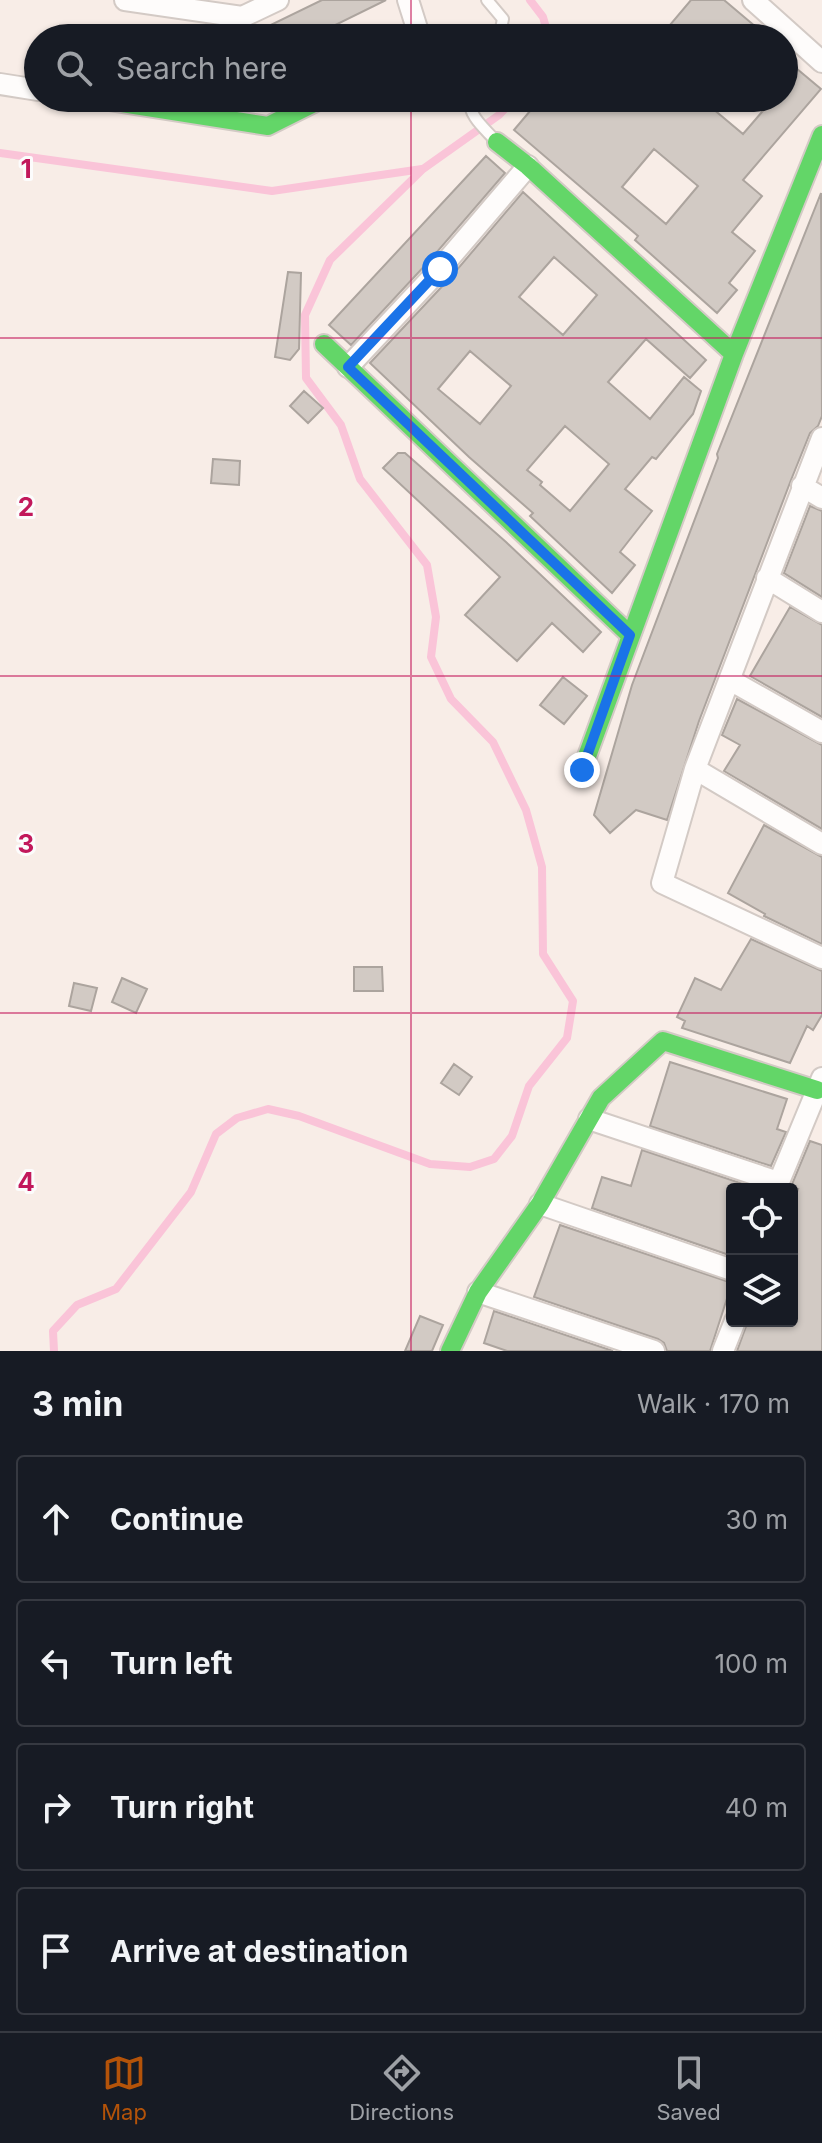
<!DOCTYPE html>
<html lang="en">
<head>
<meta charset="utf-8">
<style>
	:root { --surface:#171b24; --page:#20242c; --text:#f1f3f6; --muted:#9ea1a6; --line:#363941; --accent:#b45309 }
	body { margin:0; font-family:Inter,sans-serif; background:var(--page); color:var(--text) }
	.controls { position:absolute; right:24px; bottom:24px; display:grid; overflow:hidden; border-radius:8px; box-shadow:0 2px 6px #0004 }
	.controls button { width:72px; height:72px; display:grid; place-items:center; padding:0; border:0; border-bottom:2px solid var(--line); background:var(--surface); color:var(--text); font:40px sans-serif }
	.stop { position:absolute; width:24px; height:24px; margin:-18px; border:6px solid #1a73e8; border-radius:50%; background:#fff }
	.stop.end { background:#1a73e8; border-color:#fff; box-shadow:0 2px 8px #0008 }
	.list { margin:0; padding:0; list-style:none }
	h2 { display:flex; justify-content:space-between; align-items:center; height:104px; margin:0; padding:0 32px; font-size:34px }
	h2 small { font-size:26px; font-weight:400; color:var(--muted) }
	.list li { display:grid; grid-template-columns:52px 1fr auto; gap:24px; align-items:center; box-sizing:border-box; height:128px; margin:0 16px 16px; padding:0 16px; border:2px solid var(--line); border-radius:8px }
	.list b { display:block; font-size:30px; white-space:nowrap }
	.list em { font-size:26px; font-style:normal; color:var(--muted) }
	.icon { flex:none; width:44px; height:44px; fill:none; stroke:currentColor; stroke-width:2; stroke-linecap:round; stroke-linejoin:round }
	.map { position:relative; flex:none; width:822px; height:1351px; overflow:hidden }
	.search { position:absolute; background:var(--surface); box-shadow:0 2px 6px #0004; left:24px; right:24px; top:24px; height:88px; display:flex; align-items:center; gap:20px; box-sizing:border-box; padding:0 28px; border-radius:44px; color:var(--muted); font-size:30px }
	.sheet { height:680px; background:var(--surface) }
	nav { display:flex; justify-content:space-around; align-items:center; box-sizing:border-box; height:112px; border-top:2px solid var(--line); background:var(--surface); font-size:22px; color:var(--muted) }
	nav a { display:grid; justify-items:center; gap:4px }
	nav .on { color:var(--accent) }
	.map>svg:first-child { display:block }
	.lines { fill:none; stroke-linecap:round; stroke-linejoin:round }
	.stream { stroke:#fac4d8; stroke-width:8 }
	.building { fill:#d2cac4; stroke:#aca49e; stroke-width:2; fill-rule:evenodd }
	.lane-casing { stroke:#d3cac5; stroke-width:14 }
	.street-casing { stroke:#d3cac5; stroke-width:24 }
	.fast-casing { stroke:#d3cac5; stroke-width:22 }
	.lane { stroke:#fefcfb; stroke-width:10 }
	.street { stroke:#fefcfb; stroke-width:20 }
	.fast { stroke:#63d668; stroke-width:18 }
	.route { stroke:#1a73e8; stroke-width:10 }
	.grid { fill:none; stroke:#c2185b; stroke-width:2; stroke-opacity:0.55 }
	.grid-label { font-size:26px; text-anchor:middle; font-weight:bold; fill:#c2185b; stroke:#fcfcfc; stroke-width:6; stroke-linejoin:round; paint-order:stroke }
</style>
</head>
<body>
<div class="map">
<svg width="822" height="1351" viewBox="0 0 822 1351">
	<rect width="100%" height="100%" fill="#f8ede7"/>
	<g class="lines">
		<path class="stream" d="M530,0L543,17L549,38
			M0,153L272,191L422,169
			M54,1351L53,1331L77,1305L116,1289L191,1192L216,1134L237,1118L268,1109L299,1116L430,1164L470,1167L494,1159L512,1136L529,1086L567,1038L573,1001L543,954L542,867L526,810L493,742L451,699L431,657L436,617L427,565L360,479L341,425L306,378L305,315L330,260L423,169L499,115L515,98"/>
	</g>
	<path class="building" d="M322,0H386L309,38H244Z
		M691,0H724L769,38H659Z
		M784,58L821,89L743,180L762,196L732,232L755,251L729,283L737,290L717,313L635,240L638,236L514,130L541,98H700L743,134L774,98H784ZM654,149L698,186L666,224L622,187Z
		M486,156L505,173L430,260L351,345L329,325Z
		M523,192L706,360L690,378L646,339L608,382L650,419L684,377L701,391L693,414L656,459L652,457L625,489L652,511L620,552L635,565L612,593L530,516L533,513L469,457L370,363L450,278ZM554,257L597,295L563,335L519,297ZM470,351L511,386L480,424L438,389ZM565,426L609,464L570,511L540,485L542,482L527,470Z
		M821,193L822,416L818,426L810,433L791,480L699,721L667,820L636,810L610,833L594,815L632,685L718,458L717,454Z
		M288,272L301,273L299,349L290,360L275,357Z
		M304,391L323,408L308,423L290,406Z
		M398,453H405L506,542L601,632L583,652L552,623L517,661L465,615L500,577L383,468Z
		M213,459L240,461L239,485L211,483Z
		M810,506L822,511V597L784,573Z
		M790,607L822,625V717L750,676Z
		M563,677L587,696L564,724L540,705Z
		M737,699L822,745V829L724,771L740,745L722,735Z
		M764,825L822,857V944L764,916L765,914L728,893Z
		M751,939L822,971V1015L813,1030L807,1026L790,1063L682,1028L685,1021L677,1017L695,978L721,990Z
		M354,967H382L383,991H354Z
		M122,978L147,989L136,1013L112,1002Z
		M74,983L97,988L91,1011L69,1006Z
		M670,1062L787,1099L777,1129L786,1132L771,1166L650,1126Z
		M454,1064L472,1077L459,1095L441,1083Z
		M810,1141L822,1145V1351H737L748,1321H792V1207L798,1189H790Z
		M642,1150L758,1189H732V1256L592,1208L602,1177L631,1186Z
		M560,1225L732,1283L710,1351H667L664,1343L658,1339L534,1297Z
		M494,1311L613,1351H507L484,1343Z
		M420,1316L443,1325L432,1351H405Z"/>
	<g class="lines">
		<g class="lane-casing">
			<path id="lane" d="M487,0L503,19L499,38
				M469,98C469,116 483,127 494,139"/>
		</g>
		<g class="street-casing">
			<path id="street" d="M125,0L242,17L278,0
				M408,0L420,38
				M753,0L822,62
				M0,84L38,90
				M348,367L440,269L528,166
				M822,438L695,769L662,883L822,958
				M802,486L822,498
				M767,578L822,612
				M730,680L822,732
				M695,769L822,844
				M589,1119L778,1182
				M776,1189L822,1078
				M540,1204L732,1270
				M478,1292L654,1351
				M723,1351L735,1321"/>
		</g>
		<g class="fast-casing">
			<path id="fast" d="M90,98L268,126L324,98
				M497,142L528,166L734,354
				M324,344L630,635
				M582,770L734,354L822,135
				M450,1351L478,1292L540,1204L601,1098L663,1041L817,1090"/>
		</g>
		<use href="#lane" class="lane"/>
		<use href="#street" class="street"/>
		<use href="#fast" class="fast"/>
	</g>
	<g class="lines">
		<path class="route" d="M440,269L348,367L630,635L582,770"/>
	</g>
	<path class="grid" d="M411,0V38M411,98V1351M0,338H822M0,676H822M0,1013H822"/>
	<g class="grid-label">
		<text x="26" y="178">1</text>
		<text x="26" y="516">2</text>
		<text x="26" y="853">3</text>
		<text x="26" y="1191">4</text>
	</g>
</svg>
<div class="controls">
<button><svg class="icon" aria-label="locate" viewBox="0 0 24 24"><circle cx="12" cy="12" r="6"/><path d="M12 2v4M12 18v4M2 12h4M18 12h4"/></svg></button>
<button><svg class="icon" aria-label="layers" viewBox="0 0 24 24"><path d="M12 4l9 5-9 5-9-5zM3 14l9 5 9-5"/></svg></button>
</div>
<div class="stop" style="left:440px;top:269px"></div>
<div class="stop end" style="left:582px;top:770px"></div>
<div class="search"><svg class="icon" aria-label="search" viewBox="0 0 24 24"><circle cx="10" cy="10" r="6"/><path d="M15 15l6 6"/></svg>Search here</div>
</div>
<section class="sheet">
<h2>3 min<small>Walk · 170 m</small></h2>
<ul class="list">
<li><svg class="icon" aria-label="ahead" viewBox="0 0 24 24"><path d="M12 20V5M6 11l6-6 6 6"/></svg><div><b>Continue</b></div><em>30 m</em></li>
<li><svg class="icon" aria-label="left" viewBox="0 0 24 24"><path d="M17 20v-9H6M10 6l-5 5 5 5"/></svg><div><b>Turn left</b></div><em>100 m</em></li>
<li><svg class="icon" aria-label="right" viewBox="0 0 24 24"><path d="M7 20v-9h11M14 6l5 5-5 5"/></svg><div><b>Turn right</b></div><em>40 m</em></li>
<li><svg class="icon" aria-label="arrive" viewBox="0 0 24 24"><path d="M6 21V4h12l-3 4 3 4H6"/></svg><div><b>Arrive at destination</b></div></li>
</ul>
</section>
<nav>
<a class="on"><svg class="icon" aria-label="map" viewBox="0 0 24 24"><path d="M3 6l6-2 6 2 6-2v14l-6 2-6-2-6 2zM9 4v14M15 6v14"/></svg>Map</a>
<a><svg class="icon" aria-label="directions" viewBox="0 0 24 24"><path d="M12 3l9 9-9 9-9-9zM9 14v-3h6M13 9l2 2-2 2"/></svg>Directions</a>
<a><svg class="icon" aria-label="saved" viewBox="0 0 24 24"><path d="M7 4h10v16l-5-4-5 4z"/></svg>Saved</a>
</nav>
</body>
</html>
